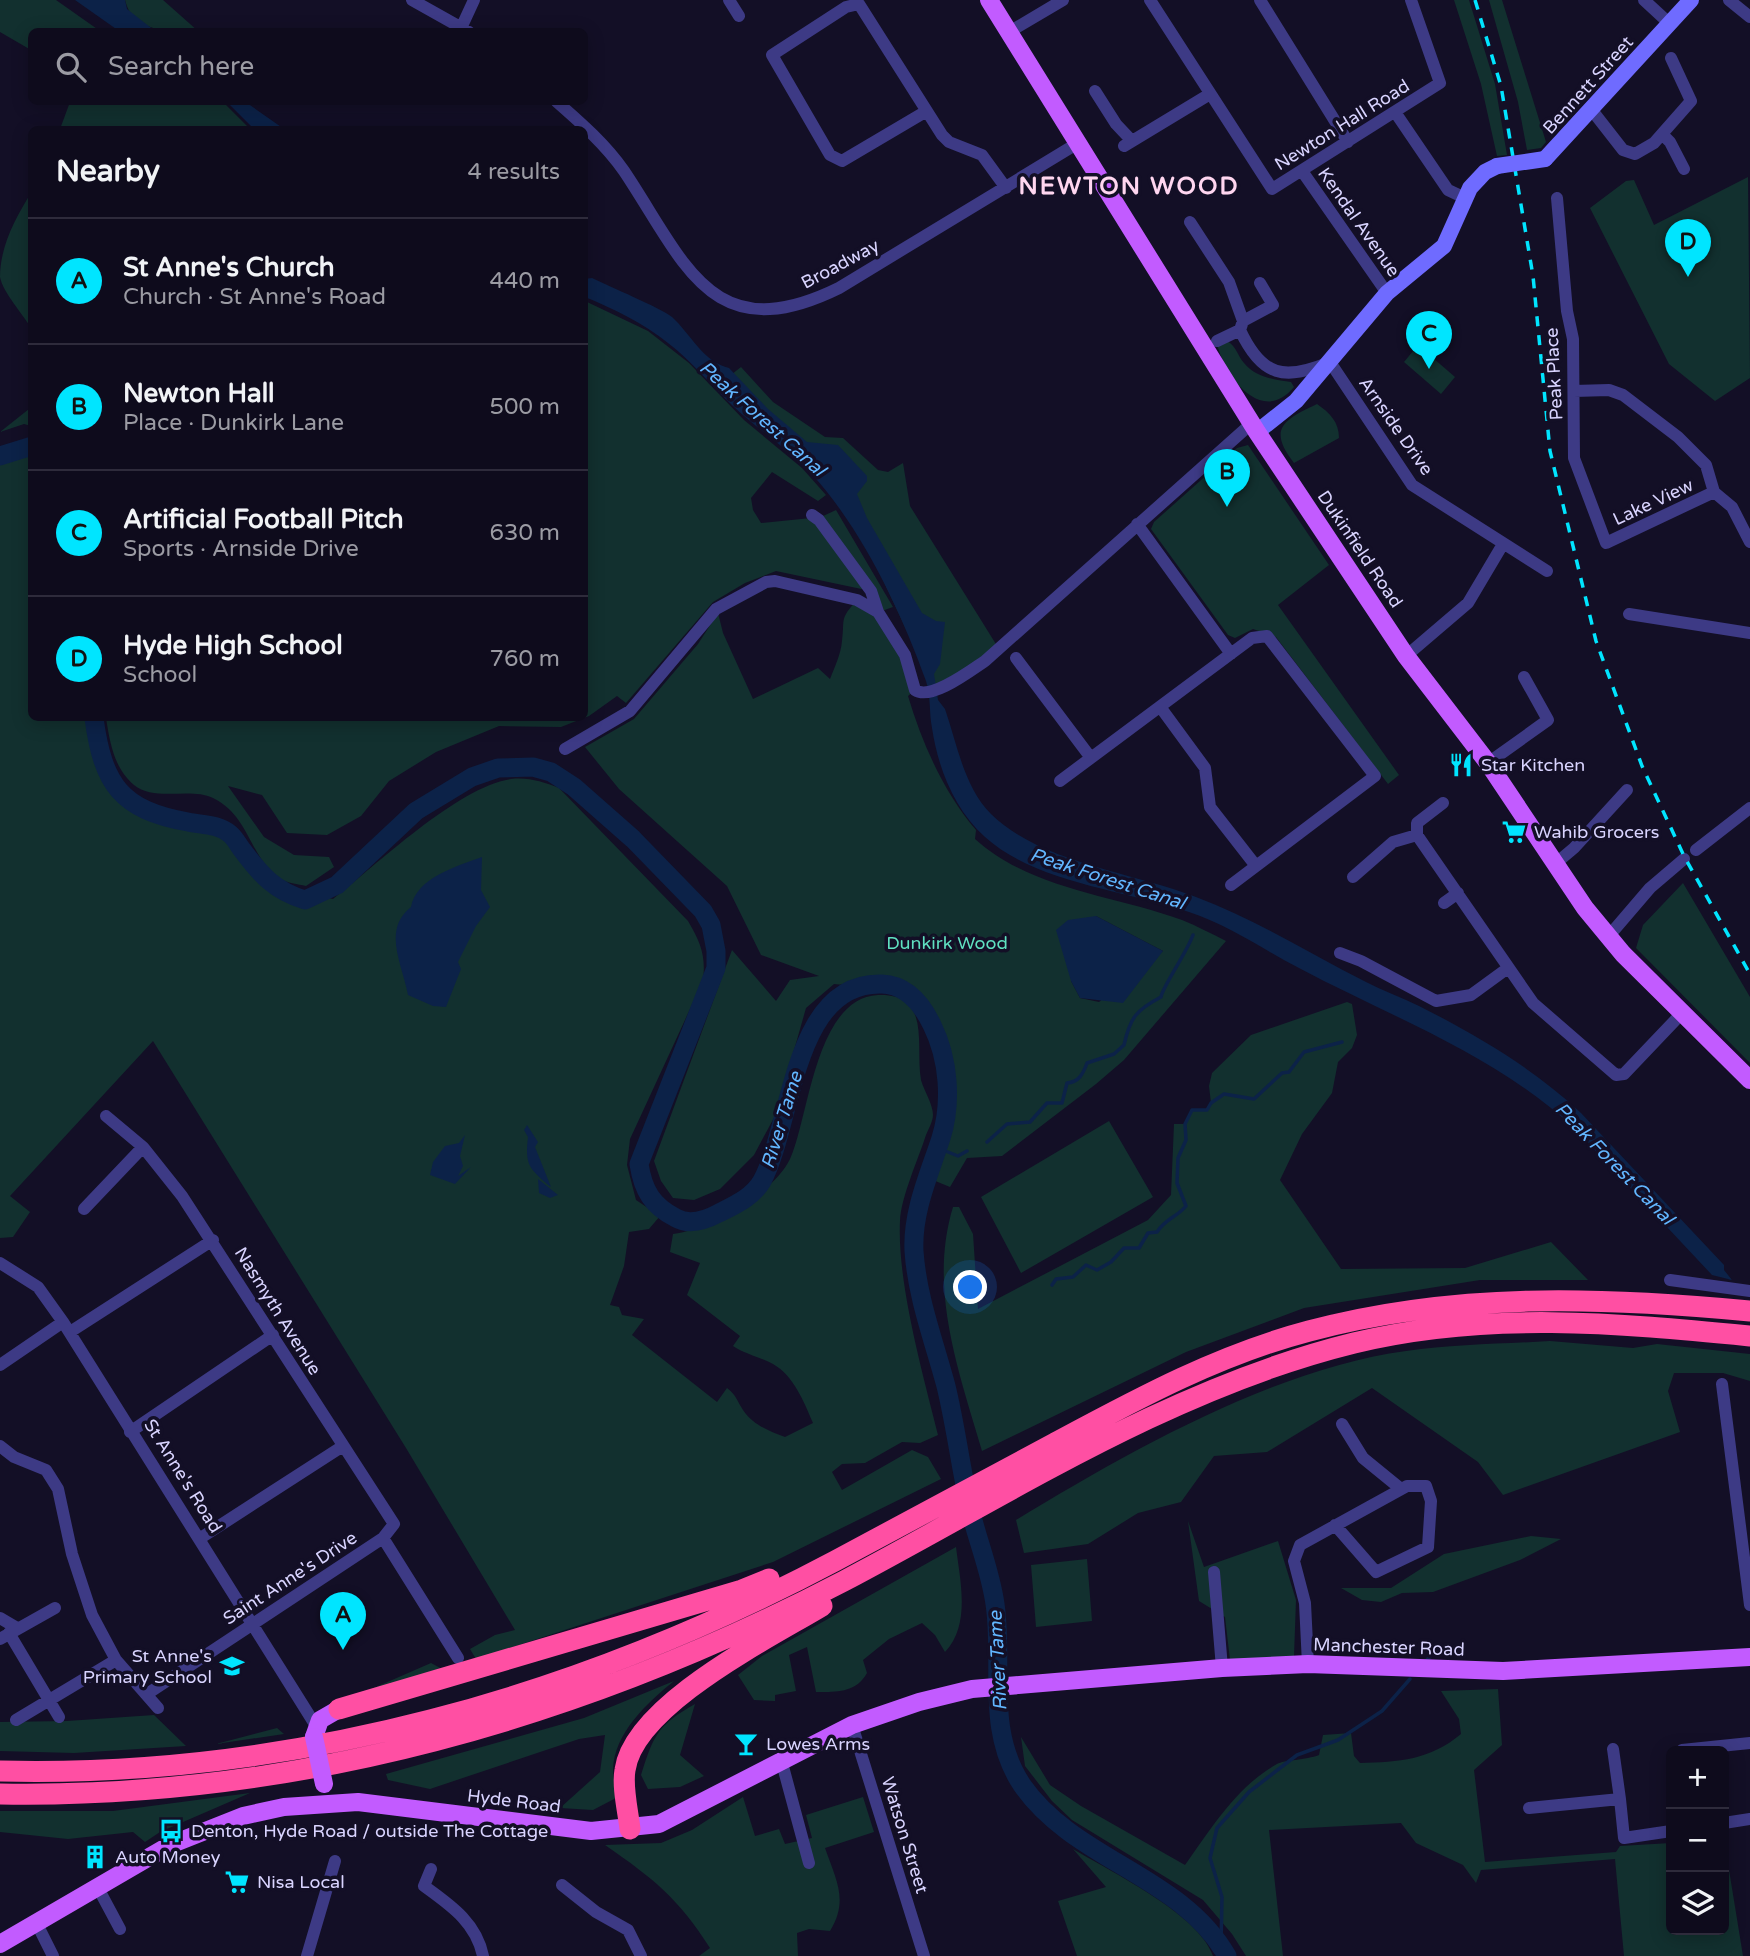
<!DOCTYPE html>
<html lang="en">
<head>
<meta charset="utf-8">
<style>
	:root { --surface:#0e0b1c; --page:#171425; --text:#f1f3f6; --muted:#9b9ba3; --line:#2e2b3b; --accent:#00e5ff }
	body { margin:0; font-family:"Varela Round",sans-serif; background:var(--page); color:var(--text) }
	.controls { position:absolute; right:21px; bottom:21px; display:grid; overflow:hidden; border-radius:10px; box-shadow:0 4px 18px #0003 }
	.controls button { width:63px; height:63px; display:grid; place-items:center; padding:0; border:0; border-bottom:2px solid var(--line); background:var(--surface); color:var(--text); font:35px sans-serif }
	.you { position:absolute; left:971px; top:1288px; width:24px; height:24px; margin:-18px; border:5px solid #fff; border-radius:50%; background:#1a73e8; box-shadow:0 0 0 10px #1a73e833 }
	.badge { display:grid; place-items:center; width:46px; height:46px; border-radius:50%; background:var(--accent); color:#111; font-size:23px; font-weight:700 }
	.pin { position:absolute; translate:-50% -58px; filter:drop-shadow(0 2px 4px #0008) }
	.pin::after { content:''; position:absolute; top:37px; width:24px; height:21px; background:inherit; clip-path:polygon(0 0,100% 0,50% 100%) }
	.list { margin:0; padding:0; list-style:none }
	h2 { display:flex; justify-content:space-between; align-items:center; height:91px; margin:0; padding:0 28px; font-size:30px }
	h2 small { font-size:23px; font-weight:400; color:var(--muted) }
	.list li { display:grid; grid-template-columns:46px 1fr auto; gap:21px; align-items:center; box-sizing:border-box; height:126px; padding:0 28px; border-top:2px solid var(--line) }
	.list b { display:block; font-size:26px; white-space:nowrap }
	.list p { margin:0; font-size:23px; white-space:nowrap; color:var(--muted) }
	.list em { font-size:23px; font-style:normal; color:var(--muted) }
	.icon { flex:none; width:38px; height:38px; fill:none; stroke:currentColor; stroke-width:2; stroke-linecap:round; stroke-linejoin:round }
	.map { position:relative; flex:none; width:1750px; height:1956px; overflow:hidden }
	.search { position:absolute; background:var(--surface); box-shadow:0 4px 18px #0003; left:28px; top:28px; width:560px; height:77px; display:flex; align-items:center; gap:18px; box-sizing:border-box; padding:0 24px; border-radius:10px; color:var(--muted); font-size:26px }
	.panel { position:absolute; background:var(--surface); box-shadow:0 4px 18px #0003; left:28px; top:126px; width:560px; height:595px; border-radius:10px }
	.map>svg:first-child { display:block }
	.green { fill:#12302f; fill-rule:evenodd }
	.water { fill:#0c2248 }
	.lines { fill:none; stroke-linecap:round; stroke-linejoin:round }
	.stream { stroke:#0c2248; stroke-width:3.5 }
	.river { stroke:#0c2248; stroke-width:19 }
	.street { stroke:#3d3a85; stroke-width:12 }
	.secondary { stroke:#6f6bff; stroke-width:16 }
	.primary { stroke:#c25bff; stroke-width:18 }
	.highway { stroke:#ff4fa3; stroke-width:21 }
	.rail { stroke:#00e5ff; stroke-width:3.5; stroke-dasharray:10 9; stroke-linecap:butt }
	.secondary-bridge { stroke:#6f6bff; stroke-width:16 }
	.primary-bridge { stroke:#c25bff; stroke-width:18 }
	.labels { text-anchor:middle; stroke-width:7; stroke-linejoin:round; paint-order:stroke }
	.street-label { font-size:18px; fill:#d9d4ff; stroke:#130f26 }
	.poi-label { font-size:18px; fill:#d9d4ff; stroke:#130f26; text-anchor:start }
	.park-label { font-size:18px; fill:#5fe0c0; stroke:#130f26 }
	.water-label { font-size:19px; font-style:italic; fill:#62b6ff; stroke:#130f26 }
	.district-label { font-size:24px; font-weight:bold; letter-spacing:2px; fill:#ffd6f0; stroke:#130f26 }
</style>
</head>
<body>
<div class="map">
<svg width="1750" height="1956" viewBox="0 0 1750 1956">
	<rect width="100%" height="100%" fill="#130f26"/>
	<path class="green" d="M0,0H56L100,31L32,32L31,50L0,32Z
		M125,0H163L198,31C171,31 133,34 125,0Z
		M1454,0H1469L1495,84L1507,155L1497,156L1481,84Z
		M1489,0H1502L1546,142L1541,148L1527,150L1518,102Z
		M70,102H217L226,105L250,129H60Z
		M1748,177L1750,378L1715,401L1669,364L1590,208L1626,181L1634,180L1654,225Z
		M31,193V328C23,314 3,293 0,277C0,246 16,217 31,193Z
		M585,301L648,331L689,363L744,420L802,468L826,495L818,501L772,472L751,498L753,510L761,523L821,517L836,510L893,607L879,612L915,690L908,696C922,743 944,793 976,830L975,839C1032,890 1113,895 1182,920C1197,926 1212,934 1226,941L1124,1060L1096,1084L1002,1156L967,1158L950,1187L928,1178C935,1156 944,1134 947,1111C951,1071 939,998 893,986C875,981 853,986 834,984L806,1008L776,1114L754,1155L720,1189L694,1200L673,1198L661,1181L654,1161L732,950L776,1001L790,980L819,976L761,955L727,886L619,789L585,747L634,719L698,644L718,613L723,633L753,699L818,668L830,679C835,666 841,654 842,641C845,618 839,620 857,600L877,612L871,591L776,571L745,583L713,602L626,703L617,696L589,716L561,727L499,726L436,752L389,781L361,816L327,835L287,833L262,795L228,786L264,837L294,855L329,857L334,867L306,886C298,884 287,883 280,879C250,859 250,816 213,798C191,787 154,802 134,785C114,768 110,743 106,718H584ZM1096,916L1163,951L1099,1002L1080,998L1071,981Z
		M1227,341C1237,347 1237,355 1244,363C1255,377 1275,380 1291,382L1294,387C1262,426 1225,377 1217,344Z
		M1418,345L1455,377L1441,394L1404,362Z
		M741,367L773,402L825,437L843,438L878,470L888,472L903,463L910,506L999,649L932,690L928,676L841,490L722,382Z
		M31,400V426L24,424L0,432L29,409Z
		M1317,404C1330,413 1339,422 1339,438L1294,463C1267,428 1284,420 1317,404Z
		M1248,445L1329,565L1278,605L1399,775L1388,784L1276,637L1253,629L1235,638L1228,635L1151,529L1154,522L1237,448Z
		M31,446L32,718H94C103,785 120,809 188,822C202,825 218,824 229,834C235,838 239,845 243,851C261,875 275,891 304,900L315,895L333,899C376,865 459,786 511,779C529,777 543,782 559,788L688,921C701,943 706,956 703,981L630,1139L627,1165L636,1200L660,1216L649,1229L629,1232L624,1266L610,1305L619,1307L622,1315L644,1319L632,1335L717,1402L727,1388C737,1396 737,1401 743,1410C753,1425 769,1431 785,1437L813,1423C804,1402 794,1376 773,1364C760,1357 745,1354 733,1346L740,1336L687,1295L700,1263L670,1252L673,1234C709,1230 774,1193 790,1159C809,1118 815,998 878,995C932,993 915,1045 921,1080C924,1091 933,1104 933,1115C933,1121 928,1130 926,1135C918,1160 901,1197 900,1221C897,1283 923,1374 938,1435L920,1443L902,1442L865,1463L842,1464L832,1472L842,1490L912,1450L928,1457L941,1479L773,1562L476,1659L470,1649L495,1635L515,1630L406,1448L153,1041L10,1196L30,1212L13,1237L0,1238V456Z
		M1683,883L1750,997V1063L1636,948L1643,925Z
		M1347,1002L1352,1004L1357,1035L1352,1048L1338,1062L1332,1093L1302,1134L1280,1180L1341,1269L1465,1268L1551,1242L1588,1280H1480L1304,1308L1186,1352L982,1451C959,1372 928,1289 953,1207H959L973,1234L978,1309L1148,1220L1171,1195L1174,1124H1185L1192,1110H1208L1211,1103L1209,1086L1212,1073L1251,1035Z
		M1109,1121L1153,1197L1021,1273L981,1197Z
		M1550,1341L1633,1348L1657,1344L1750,1354V1381L1723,1373H1674L1668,1391L1680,1432L1503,1495L1478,1462L1372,1388L1267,1452L1214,1456L1181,1502L1138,1513L1088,1544L1024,1553L1016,1520C1130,1451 1274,1369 1406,1351C1453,1344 1502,1344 1550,1341Z
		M1188,1521L1204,1567L1278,1541L1296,1600L1294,1656L1230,1660L1225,1617L1199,1601Z
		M1531,1536L1561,1539L1520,1560L1433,1592L1402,1593L1381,1602L1362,1600L1341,1588H1391L1444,1554Z
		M956,1547C960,1580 971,1625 945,1652L935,1635L922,1623L889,1639L863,1660L867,1673C856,1693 836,1692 816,1692L807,1647L789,1655L796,1691L775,1695V1701L754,1700L738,1675L762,1656Z
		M1087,1559L1092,1621L1036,1627L1031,1565Z
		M431,1663L444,1670L360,1694Z
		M674,1681C647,1703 614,1733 613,1770C613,1780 617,1788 616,1798L593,1810L560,1808L600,1772L605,1735L579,1739L430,1789L388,1780L386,1774L584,1718Z
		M1498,1689L1502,1745L1474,1770L1485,1862L1616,1852L1620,1846L1671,1843V1930H1724V1839L1743,1956H1624L1615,1859L1481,1870L1476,1883L1463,1865L1416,1843L1401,1823L1269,1830L1283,1956H1246L1232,1934L1203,1900L1072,1820L1052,1801L1025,1766L1021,1737L1050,1785L1081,1806L1185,1865C1211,1829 1236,1787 1277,1764C1284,1760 1306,1760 1319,1755L1323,1735L1351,1733L1354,1756L1360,1763C1399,1762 1430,1760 1461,1734L1459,1719L1441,1691Z
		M695,1704L680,1755L704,1776L680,1787L648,1789L641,1775C654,1734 658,1725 695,1704Z
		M154,1715L186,1746L74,1753L0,1751V1722L67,1721Z
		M277,1728L284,1734L216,1744Z
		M250,1793L160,1832L145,1842L133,1832L68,1839L0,1832V1811H113Z
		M743,1797L755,1836L779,1829L785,1844L812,1838L806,1815L863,1797L874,1832L825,1848C836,1880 849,1900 830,1931L809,1929L797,1933L798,1956H699L710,1948C678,1898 654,1879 605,1845L661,1843L692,1830Z
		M1073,1849C1111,1872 1199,1914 1213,1956H1077L1058,1901L1106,1887Z"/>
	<path class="water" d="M75,0H125L127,9L155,31H119Z
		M227,102L247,103L284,129H254Z
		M592,278C610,287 659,307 672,317C690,333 703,362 729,368L768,409L807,442L838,445L867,476V481L857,494L867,518L922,613L936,621L945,622L940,664L934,674L938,700L945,709C957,744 964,787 991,814C1041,863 1132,872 1196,897C1255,919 1309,953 1366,982C1383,991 1401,997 1419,1006C1477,1035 1534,1069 1581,1113L1724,1265V1270L1732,1280L1712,1275L1576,1130C1497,1055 1393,1018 1299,968C1262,949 1229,925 1189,912C1125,890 1036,883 985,837C954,809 938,768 932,728C929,712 931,697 926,681C901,611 861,527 810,472C787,448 757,429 732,405C710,385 692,361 668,343C643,323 614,309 585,297L584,279Z
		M482,857L481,890L490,907L476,926L458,962L461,969L446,1007L433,1006L408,995C402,963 382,930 411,907C416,878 457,866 482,857Z
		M1096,916L1163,951L1123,1003L1080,998L1071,981L1056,930L1068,920Z
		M527,1125L538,1142L535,1147L551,1187C528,1168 525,1164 528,1137L524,1130Z
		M465,1135L460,1156L463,1166L458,1176L471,1167L455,1184L430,1175L433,1162L445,1146L459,1143Z
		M538,1179L558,1195L550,1198L539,1193Z"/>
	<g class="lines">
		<path class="stream" d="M987,1142L1007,1124L1030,1122L1047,1103H1062L1067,1083C1079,1082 1083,1074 1087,1063L1114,1054L1124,1045C1130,1018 1136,1010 1161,997C1162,988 1187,952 1193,935
			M938,1148L958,1156L967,1151
			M1052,1285L1056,1279L1073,1277L1086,1265L1097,1270L1111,1262L1124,1248H1139L1148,1233L1157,1232C1166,1218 1176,1218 1186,1206L1177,1183L1178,1158L1186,1140L1185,1124L1192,1110H1207L1211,1103L1224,1094L1254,1099L1282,1073L1289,1072L1304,1052L1342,1042
			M1426,1661L1433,1653
			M1221,1945L1222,1897L1210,1858L1217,1828L1249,1792L1297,1755L1338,1740L1382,1711L1410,1679"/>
		<path class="river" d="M0,456L32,446
			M94,718C103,785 121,810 188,822C202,825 218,824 230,834C235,838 239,846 243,851C261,875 275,891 305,900L337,885L416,811L472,777L498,768L533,767L551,772L574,787L633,839L703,911L711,925L716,951V968L639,1164C643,1190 652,1206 676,1218C690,1226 706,1220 719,1213C735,1205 753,1197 762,1181C793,1124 792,981 882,984C907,985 922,1004 932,1025C949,1059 952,1103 941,1138C929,1175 912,1212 914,1251C917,1297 934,1341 946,1386C955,1423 960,1462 968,1500C975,1535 990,1568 995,1604C1004,1665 985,1730 1022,1785C1075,1861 1181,1875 1227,1956"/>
		<path class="street" d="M412,0L469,32
			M729,0L739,16
			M1150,0L1272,189L1440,83L1411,0
			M1260,0L1348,142
			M1644,0L1670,24
			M1729,0L1750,17
			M462,26L474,0
			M1009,32L1063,0
			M1095,91L1116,124L1132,141
			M557,102C581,123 606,145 624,171C685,262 711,351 839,288L1078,143
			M1591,109L1623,150L1635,154L1654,143L1691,101L1671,58
			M925,112L842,161L830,155L772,55L846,7L859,4L942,135L949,142L982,155L1006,188
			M1395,112L1448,190L1465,198
			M1662,134L1670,142L1684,169
			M1124,146L1210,94
			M1302,171L1387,293
			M1557,198L1567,311L1573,339L1574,458L1606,543L1714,492
			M1190,222L1229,282L1243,321
			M1240,330C1262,377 1284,381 1330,362L1412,485L1547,571
			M1217,341L1240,330L1243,321L1273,305L1260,283
			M1574,391L1609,390L1623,395L1678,437L1706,465L1714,492L1732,507L1750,542
			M812,515L819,520L871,591L878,612
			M1137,524L1231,654
			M1629,614L1750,633
			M1406,656L1468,603L1503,544
			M1016,658L1091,758
			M1161,708L1205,768L1210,807L1256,866
			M565,749L630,711L716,609L766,582L775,581L857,600L878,612L905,655L915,690C931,701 970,671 985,661L1252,423
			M1488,763L1548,720L1524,677
			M1060,781L1252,638L1267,636L1375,776L1231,885
			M1417,835V823L1443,803
			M1696,850L1750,808
			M1555,864L1574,848L1627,790
			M1353,877L1393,842L1417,835L1533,1003L1616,1075L1624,1074L1682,1013
			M1444,903L1458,893
			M1608,937L1650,888L1684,859
			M1340,953L1361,961L1436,1001L1471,995L1508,968
			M106,1116L143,1147L182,1196L394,1524L383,1538L147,1694
			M84,1209L143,1147
			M0,1263L38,1287L63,1322L316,1726
			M1670,1280L1750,1291
			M70,1332L213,1240
			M0,1365L63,1322
			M1722,1384L1750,1605
			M1342,1424L1363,1458L1401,1489
			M130,1432L273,1335
			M0,1446L14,1457L46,1470L58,1489L72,1554L92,1615L116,1660L158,1708
			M383,1538L458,1658
			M199,1539L343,1446
			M1214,1572L1222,1668
			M0,1618L17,1628
			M9,1633L59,1717
			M0,1639L55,1608
			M1308,1664L1305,1603L1294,1561L1300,1545L1407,1486H1426L1431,1501L1428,1547L1376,1572L1335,1525
			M16,1720L116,1660
			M852,1725L924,1956
			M1682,1750L1750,1743
			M782,1763L809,1863
			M1620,1799L1624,1838L1671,1831
			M1529,1808L1620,1799L1613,1749
			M1724,1823L1750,1819
			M431,1869L424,1886C450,1905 476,1922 483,1956
			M562,1885L596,1912L628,1930L641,1956
			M97,1886L120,1929
			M36,1922L53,1956
			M307,1956L335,1861"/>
		<path class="secondary" d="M1545,159L1691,0
			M1257,432L1296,401L1387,293L1444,246L1470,188L1485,172L1497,166"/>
		<path class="primary" d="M989,0L1257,432L1406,656L1488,763L1585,908L1623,954L1750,1080
			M314,1737L320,1720L339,1709
			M0,1944L170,1845L243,1816L284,1807L358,1802L591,1831L659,1824L852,1725L919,1702L972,1689L1222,1668L1308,1664L1503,1671L1750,1657"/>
		<path class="highway" d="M339,1709L742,1590L769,1579
			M0,1771C293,1778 577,1698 835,1561C908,1522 982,1482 1055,1443C1137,1399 1218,1355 1309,1331C1455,1292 1601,1297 1750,1311
			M0,1794C296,1799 582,1718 844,1581C1009,1494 1171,1388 1354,1343C1485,1311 1618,1323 1750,1336
			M630,1829C628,1811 622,1787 625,1770C634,1705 769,1638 822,1606"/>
		<path class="rail" d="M1475,0L1501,86L1533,276L1550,451L1596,641L1642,766L1684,856L1750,974"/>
		<path class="secondary-bridge" d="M1497,166L1545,159"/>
		<path class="primary-bridge" d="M314,1737L324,1784"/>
	</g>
	<defs>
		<g id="restaurant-bare" transform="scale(1.89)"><path d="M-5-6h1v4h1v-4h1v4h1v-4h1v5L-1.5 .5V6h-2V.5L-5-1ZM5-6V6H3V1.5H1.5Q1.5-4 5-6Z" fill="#00e5ff" stroke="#130f26" stroke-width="2.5" paint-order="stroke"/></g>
		<g id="supermarket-bare" transform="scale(1.89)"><path d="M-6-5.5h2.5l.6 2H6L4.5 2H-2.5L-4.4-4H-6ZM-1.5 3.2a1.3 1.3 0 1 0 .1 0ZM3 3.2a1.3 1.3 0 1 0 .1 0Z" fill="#00e5ff" stroke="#130f26" stroke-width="2.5" paint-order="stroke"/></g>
		<g id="school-bare" transform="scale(1.89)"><path d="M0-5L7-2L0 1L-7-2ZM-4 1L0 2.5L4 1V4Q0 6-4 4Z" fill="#00e5ff" stroke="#130f26" stroke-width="2.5" paint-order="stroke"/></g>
		<g id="bar-bare" transform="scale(1.89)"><path d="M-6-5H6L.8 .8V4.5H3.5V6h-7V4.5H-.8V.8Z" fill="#00e5ff" stroke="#130f26" stroke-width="2.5" paint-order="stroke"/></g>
		<g id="bus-bare" transform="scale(1.89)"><path d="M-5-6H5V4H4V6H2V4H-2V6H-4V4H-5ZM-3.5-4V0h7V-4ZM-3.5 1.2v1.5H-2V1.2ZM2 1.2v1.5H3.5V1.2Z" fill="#00e5ff" stroke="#130f26" stroke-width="2.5" paint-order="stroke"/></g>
		<g id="building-bare" transform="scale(1.89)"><path d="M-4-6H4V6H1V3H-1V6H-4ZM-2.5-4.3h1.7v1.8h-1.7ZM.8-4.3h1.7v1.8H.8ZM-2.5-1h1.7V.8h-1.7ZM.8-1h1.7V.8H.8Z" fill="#00e5ff" stroke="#130f26" stroke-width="2.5" paint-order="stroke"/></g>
	</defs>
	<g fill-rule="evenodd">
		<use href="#restaurant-bare" x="1461" y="765"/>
		<use href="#supermarket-bare" x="1514" y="832"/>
		<use href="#school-bare" x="232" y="1666"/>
		<use href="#bar-bare" x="746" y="1744"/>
		<use href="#bus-bare" x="171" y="1831"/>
		<use href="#building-bare" x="95" y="1857"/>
		<use href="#supermarket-bare" x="237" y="1882"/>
	</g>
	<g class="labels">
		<g class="street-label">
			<text transform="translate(1588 85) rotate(-48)" y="6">Bennett Street</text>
			<text transform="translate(1342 125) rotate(-32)" y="6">Newton Hall Road</text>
			<text transform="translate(1359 222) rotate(55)" y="6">Kendal Avenue</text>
			<text transform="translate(840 264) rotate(-28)" y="6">Broadway</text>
			<text transform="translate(1554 374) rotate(-93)" y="6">Peak Place</text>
			<text transform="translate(1396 426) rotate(55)" y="6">Arnside Drive</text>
			<text transform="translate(1653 502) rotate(-25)" y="6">Lake View</text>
			<text transform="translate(1360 549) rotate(56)" y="6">Dukinfield Road</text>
			<text transform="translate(278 1311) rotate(58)" y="6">Nasmyth Avenue</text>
			<text transform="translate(183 1476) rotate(58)" y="6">St Anne's Road</text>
			<text transform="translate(290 1578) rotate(-33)" y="6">Saint Anne's Drive</text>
			<text transform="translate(1389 1647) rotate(2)" y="6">Manchester Road</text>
			<text transform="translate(514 1801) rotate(7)" y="6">Hyde Road</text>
			<text transform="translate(905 1835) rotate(73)" y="6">Watson Street</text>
		</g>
		<g class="poi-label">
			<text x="1481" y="771">Star Kitchen</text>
			<text x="1534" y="838">Wahib Grocers</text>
			<text x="212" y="1662" text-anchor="end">St Anne's<tspan x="212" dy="21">Primary School</tspan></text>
			<text x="766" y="1750">Lowes Arms</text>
			<text x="191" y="1837">Denton, Hyde Road / outside The Cottage</text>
			<text x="115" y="1863">Auto Money</text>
			<text x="257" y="1888">Nisa Local</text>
		</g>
		<g class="park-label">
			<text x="947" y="949">Dunkirk Wood</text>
		</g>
		<g class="water-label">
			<text transform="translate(763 418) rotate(42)" y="7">Peak Forest Canal</text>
			<text transform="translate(1108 878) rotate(18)" y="7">Peak Forest Canal</text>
			<text transform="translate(781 1120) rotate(-73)" y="7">River Tame</text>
			<text transform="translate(1615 1163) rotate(46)" y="7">Peak Forest Canal</text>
			<text transform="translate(997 1661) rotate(-93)" y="7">River Tame</text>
		</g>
		<g class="district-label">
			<text x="1129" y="194">NEWTON WOOD</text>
		</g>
	</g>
</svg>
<div class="controls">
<button>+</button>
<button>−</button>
<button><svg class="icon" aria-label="layers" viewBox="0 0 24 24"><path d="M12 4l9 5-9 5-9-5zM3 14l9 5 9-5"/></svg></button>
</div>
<div class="you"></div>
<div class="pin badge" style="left:343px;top:1650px">A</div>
<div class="pin badge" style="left:1227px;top:507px">B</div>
<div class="pin badge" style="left:1429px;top:369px">C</div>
<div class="pin badge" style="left:1688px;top:277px">D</div>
<div class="search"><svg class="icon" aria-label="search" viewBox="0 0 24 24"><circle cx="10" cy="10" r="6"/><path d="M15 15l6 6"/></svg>Search here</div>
<section class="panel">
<h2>Nearby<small>4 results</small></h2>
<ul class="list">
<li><span class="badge">A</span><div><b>St Anne's Church</b><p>Church · St Anne's Road</p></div><em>440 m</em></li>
<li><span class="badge">B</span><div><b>Newton Hall</b><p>Place · Dunkirk Lane</p></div><em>500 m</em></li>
<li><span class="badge">C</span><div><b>Artificial Football Pitch</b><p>Sports · Arnside Drive</p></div><em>630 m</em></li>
<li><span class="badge">D</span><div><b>Hyde High School</b><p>School</p></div><em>760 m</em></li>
</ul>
</section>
</div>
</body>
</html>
